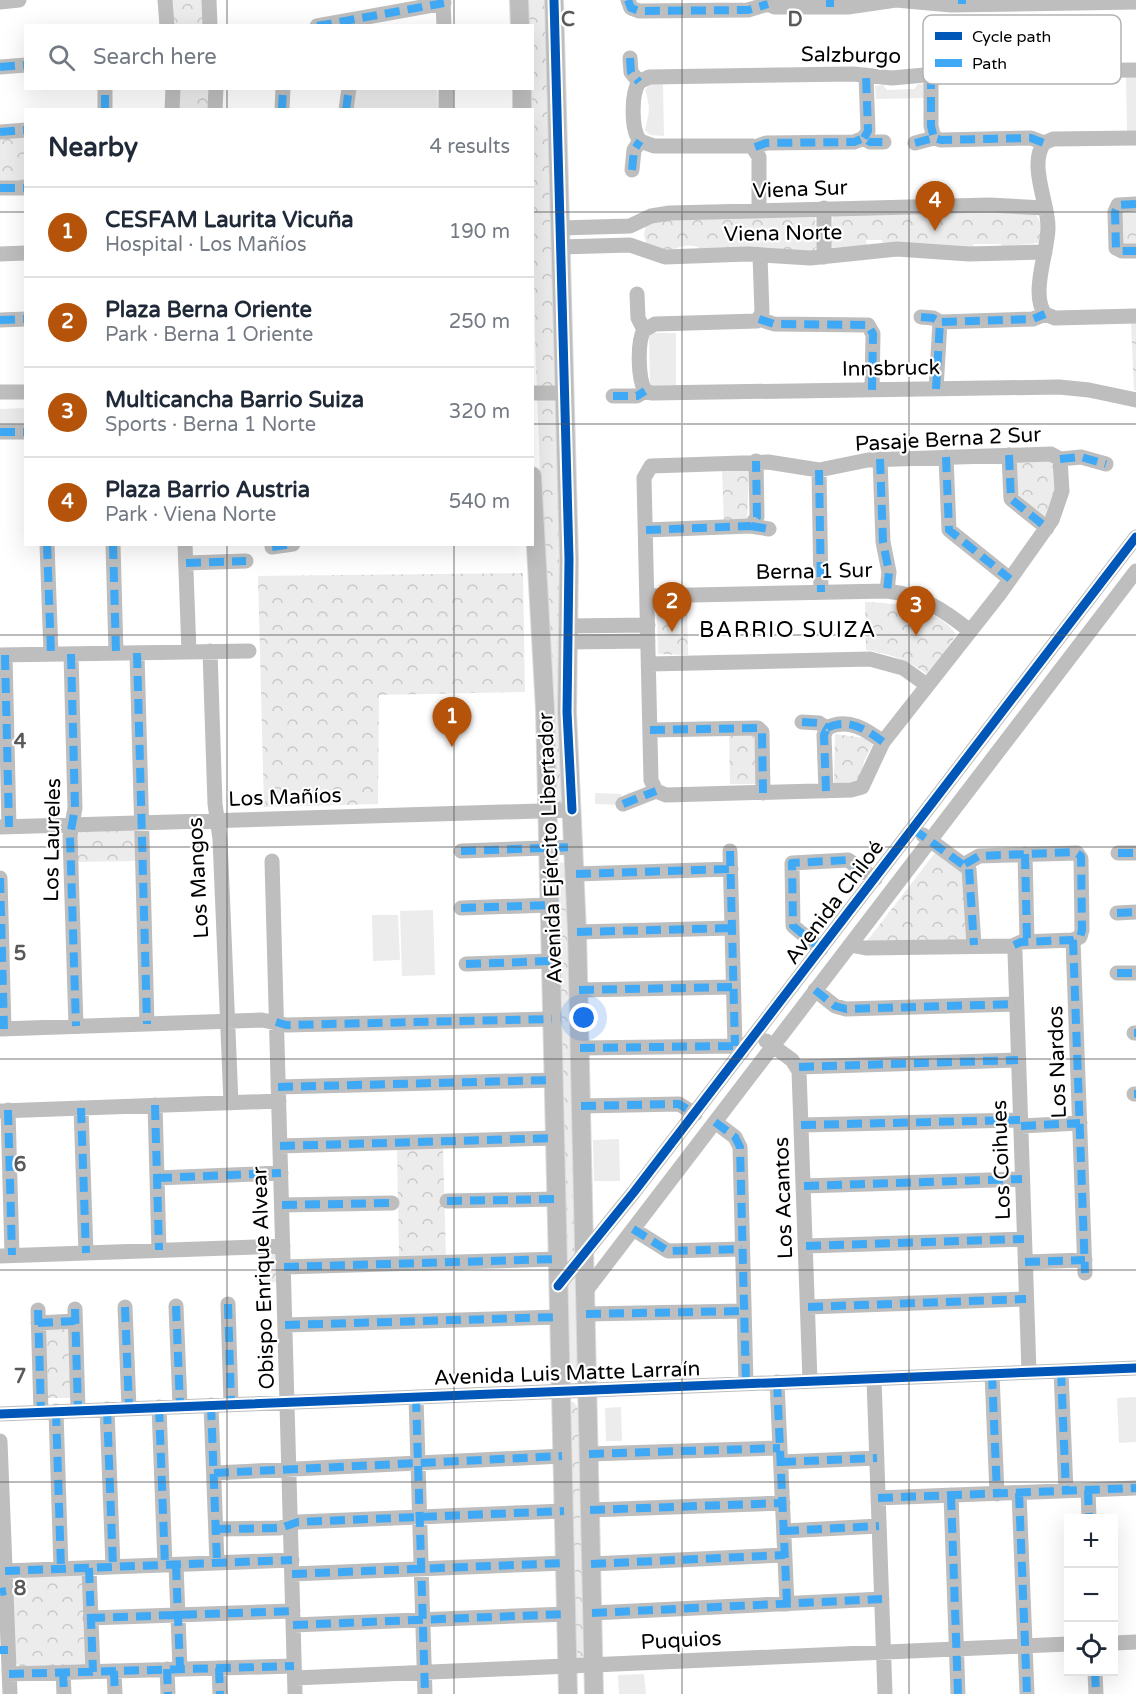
<!DOCTYPE html>
<html lang="en">
<head>
<meta charset="utf-8">
<style>
	:root { --surface:#fff; --page:#f2f2f3; --text:#1f2937; --muted:#747a83; --line:#e0e1e3; --accent:#b45309 }
	body { margin:0; font-family:"Varela Round",sans-serif; background:var(--page); color:var(--text) }
	.controls { position:absolute; right:18px; bottom:18px; display:grid; overflow:hidden; border-radius:0px; box-shadow:0 6px 24px #0002 }
	.controls button { width:54px; height:54px; display:grid; place-items:center; padding:0; border:0; border-bottom:2px solid var(--line); background:var(--surface); color:var(--text); font:30px sans-serif }
	.you { position:absolute; left:584px; top:1018px; width:21px; height:21px; margin:-15px; border:4px solid #fff; border-radius:50%; background:#1a73e8; box-shadow:0 0 0 9px #1a73e833 }
	.badge { display:grid; place-items:center; width:39px; height:39px; border-radius:50%; background:var(--accent); color:#fff; font-size:20px; font-weight:700 }
	.pin { position:absolute; translate:-50% -50px; filter:drop-shadow(0 2px 3px #0008) }
	.pin::after { content:''; position:absolute; top:32px; width:21px; height:18px; background:inherit; clip-path:polygon(0 0,100% 0,50% 100%) }
	.list { margin:0; padding:0; list-style:none }
	h2 { display:flex; justify-content:space-between; align-items:center; height:78px; margin:0; padding:0 24px; font-size:26px }
	h2 small { font-size:20px; font-weight:400; color:var(--muted) }
	.list li { display:grid; grid-template-columns:39px 1fr auto; gap:18px; align-items:center; box-sizing:border-box; height:90px; padding:0 24px; border-top:2px solid var(--line) }
	.list b { display:block; font-size:22px; white-space:nowrap }
	.list p { margin:0; font-size:20px; white-space:nowrap; color:var(--muted) }
	.list em { font-size:20px; font-style:normal; color:var(--muted) }
	.icon { flex:none; width:33px; height:33px; fill:none; stroke:currentColor; stroke-width:2; stroke-linecap:round; stroke-linejoin:round }
	.map { position:relative; flex:none; width:1136px; height:1694px; overflow:hidden }
	.search { position:absolute; background:var(--surface); box-shadow:0 6px 24px #0002; left:24px; top:24px; width:510px; height:66px; display:flex; align-items:center; gap:15px; box-sizing:border-box; padding:0 21px; border-radius:0px; color:var(--muted); font-size:22px }
	.panel { position:absolute; background:var(--surface); box-shadow:0 6px 24px #0002; left:24px; top:108px; width:510px; height:438px; border-radius:0px }
	.map>svg:first-child { display:block }
	.green { fill:#ececec }
	.park { fill:url(#park-crowns) }
	.lines { fill:none; stroke-linecap:round; stroke-linejoin:round }
	.major-casing { stroke:#dbdbdb; stroke-width:20 }
	.minor { stroke:#bebebe; stroke-width:15 }
	.major { stroke:#bebebe; stroke-width:18 }
	.quiet { stroke:#3fa9f5; stroke-width:8; stroke-dasharray:15 8; stroke-linecap:butt }
	.cycleway-casing { stroke:#fff; stroke-width:13 }
	.cycleway { stroke:#0057b8; stroke-width:9 }
	.grid { fill:none; stroke:#595959; stroke-width:1.5; stroke-opacity:0.55 }
	.labels { text-anchor:middle; stroke-width:4.5; stroke-linejoin:round; paint-order:stroke }
	.street-label { font-size:21px; fill:#000; stroke:#fff }
	.neighbourhood-label { font-size:22px; letter-spacing:1.5px; fill:#000; stroke:#fff }
	.key { fill:#fff; stroke:#b2b2b2; stroke-width:1.5 }
	.key-label { font-size:16px; fill:#000 }
	.grid-label { font-size:20px; text-anchor:middle; font-weight:bold; fill:#595959; stroke:#fff; stroke-width:4.5; stroke-linejoin:round; paint-order:stroke }
</style>
</head>
<body>
<div class="map">
<svg width="1136" height="1694" viewBox="0 0 1136 1694">
	<defs>
		<pattern id="park-crowns" width="20" height="18" patternUnits="userSpaceOnUse" patternTransform="scale(1.5)"><rect width="20" height="18" fill="#ececec"/><path d="M2 6a3 3 0 1 1 6 0M12 15a3 3 0 1 1 6 0" fill="none" stroke="#c9c9c9"/></pattern>
	</defs>
	<rect width="100%" height="100%" fill="#fff"/>
	<path class="green" d="M1126,76H1136V131H1127Z
		M927,83L928,98L876,99L875,86L883,85L887,90L914,89L918,84Z
		M650,84H663L664,136L650,135L645,130C649,112 651,109 645,90Z
		M355,89H437L438,109L349,110Z
		M649,333H676V385H650Z
		M25,408V429H0V409Z
		M595,793L621,794L620,805L595,804Z
		M433,910L435,975L402,976L400,911Z
		M372,915H398L400,960L373,961Z
		M619,1139L620,1181H594L593,1140Z
		M574,1275L577,1279L579,1374L577,1379L571,1382L566,1380L561,1292Z
		M1136,1397V1442L1119,1443L1117,1398Z
		M621,1407L622,1441H606L605,1408Z
		M644,1674L646,1694H619L618,1675Z"/>
	<path class="park" d="M171,0H203V25L170,26Z
		M526,0H549L560,416L563,805L552,804L535,335L532,110L529,109V89L532,88V26L527,25Z
		M178,89H210L209,109L178,110Z
		M25,135V185L0,184V136Z
		M1136,209V246L1123,247L1119,212Z
		M930,210L1033,213C1042,219 1044,233 1038,243L1002,247L1001,244H973L974,248L883,244L882,240H866L867,245L833,248L830,245L833,215Z
		M815,216L817,247L813,251L704,250C694,243 680,245 671,251L647,245L644,235L646,225L654,220Z
		M1131,323H1136V391L1134,390Z
		M1015,460L1052,461L1057,482L1049,516L1044,518L1015,492Z
		M722,470H749L747,523L724,524Z
		M523,573L525,692L379,695L378,804L264,807L258,576Z
		M865,602C895,603 939,607 956,635L928,675C908,660 891,654 866,650Z
		M687,603L688,655L658,654L657,606L660,604Z
		M729,732H756V784H730Z
		M835,734L865,738L874,742L864,761L861,778L857,782L834,784Z
		M135,830L138,861L76,862V835L80,832Z
		M938,849L966,871L969,939L867,941Z
		M557,862L565,863L568,866L580,1246L564,1270Z
		M443,1149L446,1257L399,1258L397,1150Z
		M276,1252L277,1282L261,1283L260,1253Z
		M71,1327L73,1398H44L42,1328Z
		M569,1402H574L578,1409L586,1661H571Z
		M17,1574L85,1575L86,1666L20,1667L15,1662L12,1580Z"/>
	<g class="lines">
		<g class="major-casing">
			<path id="major" d="M519,0L520,26
				M554,0L569,559L567,712L577,932L594,1694
				M522,88V110
				M532,476L545,709L568,1694"/>
		</g>
		<path class="minor" d="M165,0L167,26
			M209,0L210,26
			M443,0L444,26
			M628,0L631,8L639,11L748,10L768,4L775,7H848L896,0L951,5L1136,2
			M0,2L19,0
			M317,26L444,3
			M630,58L631,72L639,82
			M0,67L26,65
			M931,74V126L934,138
			M639,82L649,77L853,74L892,78L957,72L1136,70
			M639,82C631,94 631,130 640,141
			M446,88V110
			M105,110V88
			M172,110L173,88
			M215,110L216,88
			M282,110L283,88
			M346,110L349,88
			M0,132L26,130
			M864,138L868,131L866,75
			M640,141L654,146H752L759,157V211
			M915,143L934,138L941,140L1031,138L1044,143L1053,139L1136,138
			M1044,143C1028,165 1049,205 1048,228C1048,251 1030,294 1045,314
			M755,147L766,143L854,142L864,138L870,142H884
			M632,170L634,150L640,141
			M0,188H26
			M1136,204L1118,205L1115,212L1116,248L1122,251H1136
			M560,228L630,226L651,216L670,213L990,205L1044,208
			M560,247L630,245L665,257L748,254L810,258L897,249L969,254L1045,252
			M0,254L26,253
			M824,257V208
			M637,294L638,318L644,330
			M1045,314L1055,318L1136,316
			M921,317L933,318L940,322
			M759,319L774,324L868,325L873,334L872,390
			M0,320L26,319
			M644,330L655,324L757,321L762,313L760,255
			M644,330C637,342 638,379 645,391
			M936,389L940,322L1033,319L1045,314
			M645,391L652,393L1059,387L1089,390L1136,400
			M0,392H26
			M532,393H564
			M613,396H637L645,391
			M0,432H26
			M1009,455L1011,499L1047,528
			M946,457L949,530L1010,579
			M880,459L883,542L889,572L887,591
			M1060,459L1081,457L1106,464
			M819,470L821,592
			M751,526L769,529
			M646,530L751,526L757,517L756,461
			M47,544L51,654
			M113,544L116,653
			M185,544L189,652
			M272,547L293,544
			M186,563L246,561
			M647,596L887,591C921,595 944,610 970,631
			M568,626L648,625
			M568,642L648,641
			M210,651L215,804L220,839L231,1103
			M137,653L147,1024
			M71,654L75,808L70,836L76,1026
			M0,655L249,651
			M5,655L9,827
			M649,664L870,659L903,668L927,685
			M802,722L819,723L827,728
			M827,728C848,717 867,730 883,742
			M650,730L758,728L762,732L763,793
			M656,791L651,780L644,478L651,466L768,462L819,470L868,460L1051,454L1060,459
			M656,791L666,795L851,790L862,787L883,742L1001,592L1052,520L1062,491L1060,459
			M826,791L824,735L827,728
			M623,804L656,791
			M0,827L572,810
			M923,835L969,869L974,945
			M461,851L575,847
			M730,851L735,1046
			M1118,853H1136
			M1025,854L1027,941
			M272,861L295,1694
			M576,874L731,869
			M0,878L4,1029
			M461,908L550,905
			M1117,913L1136,912
			M577,932L732,928
			M1073,940L1085,1273
			M850,945L866,948L1012,946L1021,942L1073,940L1080,937L1082,930L1081,859L1077,853L979,856L965,864
			M1012,946L1015,952L1029,1372
			M821,949L793,926L792,863L848,860L875,879
			M466,964L551,961
			M1117,973H1136
			M579,990L733,987
			M815,990L835,1006L846,1009L1016,1004
			M0,1029L262,1020L286,1025L552,1019
			M1134,1033H1136
			M766,1041L792,1060L799,1071L810,1381
			M580,1048L735,1046L742,1052
			M799,1067L1018,1060
			M278,1087L554,1080
			M1134,1094H1136
			M155,1105L159,1250
			M581,1106L679,1104L695,1114
			M81,1108L86,1253
			M8,1110L12,1255
			M0,1111L279,1101
			M715,1122L735,1137L740,1147L746,1384
			M801,1125L1020,1120
			M1021,1126L1080,1123
			M280,1146L555,1138
			M157,1178L281,1173
			M804,1186L1022,1179
			M447,1201L556,1199
			M282,1205L392,1203
			M633,1229L668,1251L742,1249
			M806,1246L1024,1239
			M0,1256L283,1246
			M1025,1262L1085,1260
			M284,1267L558,1259
			M558,1286L634,1192L1136,537
			M585,1292L1136,571
			M228,1304L231,1404
			M176,1306L180,1406
			M125,1307L129,1408
			M808,1307L1026,1299
			M75,1309L78,1410
			M38,1310L41,1412
			M586,1314L744,1311
			M38,1323L75,1321
			M285,1325L559,1317
			M1061,1371L1066,1491
			M992,1374L997,1494
			M874,1379L885,1694
			M777,1382L787,1604
			M416,1397L425,1694
			M211,1405L217,1563
			M159,1407L165,1565
			M107,1409L113,1567
			M56,1411L61,1569
			M0,1414L1136,1368
			M0,1441L10,1694
			M589,1454L780,1448
			M781,1462L877,1458
			M214,1473L562,1456
			M1088,1490L1089,1518
			M1019,1493L1027,1694
			M951,1495L958,1694
			M878,1498L1136,1488
			M590,1510L783,1503
			M216,1529L280,1528L298,1522L564,1511
			M784,1531L879,1526
			M591,1564L785,1555
			M176,1565L180,1669
			M89,1568L93,1672
			M5,1571L292,1560
			M292,1574L565,1563
			M592,1613L882,1599
			M90,1618L293,1611
			M293,1625L566,1614
			M1114,1643L1136,1642
			M219,1668L220,1694
			M167,1669L168,1694
			M114,1671L115,1694
			M63,1672L64,1694
			M1095,1672L1096,1694
			M9,1674L294,1666
			M295,1678L1068,1644"/>
		<use href="#major" class="major"/>
		<path class="quiet" d="M628,0L631,8L639,11L748,10L768,4
			M962,0V4
			M830,7V0
			M317,26L444,3
			M630,58L631,72L639,82
			M0,67L26,65
			M931,74V126L934,138
			M105,110V88
			M282,110L283,88
			M346,110L349,88
			M0,132L26,130
			M864,138L868,131L866,75
			M915,143L934,138L941,140L1031,138L1044,143
			M755,147L766,143L854,142L864,138L870,142H884
			M632,170L634,150L640,141
			M0,188H26
			M1136,204L1118,205L1115,212L1116,248L1122,251H1136
			M921,317L933,318L940,322
			M759,319L774,324L868,325L873,334L872,390
			M0,320L26,319
			M936,389L940,322L1033,319L1045,314
			M613,396H637L645,391
			M0,432H26
			M1009,455L1011,499L1047,528
			M946,457L949,530L1010,579
			M880,459L883,542L889,572L887,591
			M1060,459L1081,457L1106,464
			M819,470L821,592
			M751,526L769,529
			M646,530L751,526L757,517L756,461
			M47,544L51,654
			M113,544L116,653
			M272,547L293,544
			M186,563L246,561
			M137,653L147,1024
			M71,654L75,808L70,836L76,1026
			M5,655L9,827
			M802,722L819,723L827,728
			M827,728C848,717 867,730 883,742
			M650,730L758,728L762,732L763,793
			M826,791L824,735L827,728
			M623,804L656,791
			M913,829L969,869L974,945
			M461,851L575,847
			M730,851L735,1046
			M1118,853H1136
			M1025,854L1027,941
			M965,864L979,856L1075,852L1081,856L1082,930L1080,937L1073,940L1021,942L1012,946
			M576,874L731,869
			M0,878L4,1029
			M461,908L550,905
			M1117,913L1136,912
			M577,932L732,928
			M1073,940L1085,1273
			M821,949L793,926L792,863L848,860L875,879
			M466,964L551,961
			M1117,973H1136
			M579,990L733,987
			M815,990L835,1006L846,1009L1016,1004
			M276,1022L286,1025L552,1019
			M1134,1033H1136
			M580,1048L735,1046L740,1050
			M799,1067L1018,1060
			M278,1087L554,1080
			M1134,1094H1136
			M155,1105L159,1250
			M581,1106L679,1104L695,1114
			M81,1108L86,1253
			M8,1110L12,1255
			M715,1122L735,1137L740,1147L746,1384
			M801,1125L1020,1120
			M1021,1126L1080,1123
			M280,1146L555,1138
			M157,1178L281,1173
			M804,1186L1022,1179
			M447,1201L556,1199
			M282,1205L392,1203
			M633,1229L668,1251L742,1249
			M806,1246L1024,1239
			M1025,1262L1085,1260
			M284,1267L558,1259
			M228,1304L231,1404
			M176,1306L180,1406
			M125,1307L129,1408
			M808,1307L1026,1299
			M75,1309L78,1410
			M38,1310L41,1412
			M586,1314L744,1311
			M38,1323L75,1321
			M285,1325L559,1317
			M1061,1371L1066,1491
			M992,1374L997,1494
			M777,1382L787,1604
			M416,1397L425,1694
			M211,1405L217,1563
			M159,1407L165,1565
			M107,1409L113,1567
			M56,1411L61,1569
			M589,1454L780,1448
			M781,1462L877,1458
			M214,1473L562,1456
			M1088,1490L1089,1518
			M1019,1493L1027,1694
			M951,1495L958,1694
			M878,1498L1136,1488
			M590,1510L783,1503
			M216,1529L280,1528L298,1522L564,1511
			M784,1531L879,1526
			M591,1564L785,1555
			M176,1565L180,1669
			M89,1568L93,1672
			M5,1571L292,1560
			M292,1574L565,1563
			M0,1592L6,1591
			M592,1613L882,1599
			M90,1618L293,1611
			M293,1625L566,1614
			M0,1650H8
			M219,1668L220,1694
			M167,1669L168,1694
			M114,1671L115,1694
			M63,1672L64,1694
			M1095,1672L1096,1694
			M9,1674L294,1666"/>
		<g class="cycleway-casing">
			<path id="cycleway" d="M554,0L569,559L567,712L572,810
				M558,1286L634,1192L1136,537
				M0,1414L1136,1368"/>
		</g>
		<use href="#cycleway" class="cycleway"/>
	</g>
	<path class="grid" d="M227,0V26M454,0V26M682,0V1694M909,0V1694M227,88V110M454,88V110M0,212H26M532,212H1136M0,424H26M532,424H1136M227,544V1694M454,544V1694M0,635H1136M0,847H1136M0,1059H1136M0,1270H1136M0,1482H1136"/>
	<g class="labels">
		<g class="street-label">
			<text transform="translate(851 55) rotate(1)" y="7">Salzburgo</text>
			<text transform="translate(800 189) rotate(-2)" y="7">Viena Sur</text>
			<text transform="translate(783 233) rotate(-1)" y="7">Viena Norte</text>
			<text transform="translate(891 368) rotate(-1)" y="7">Innsbruck</text>
			<text transform="translate(948 439) rotate(-3)" y="7">Pasaje Berna 2 Sur</text>
			<text transform="translate(814 571) rotate(-1)" y="7">Berna 1 Sur</text>
			<text transform="translate(285 797) rotate(-2)" y="7">Los Mañíos</text>
			<text transform="translate(52 840) rotate(-89)" y="7">Los Laureles</text>
			<text transform="translate(550 848) rotate(-92)" y="7">Avenida Ejército Libertador</text>
			<text transform="translate(198 878) rotate(-93)" y="7">Los Mangos</text>
			<text transform="translate(834 902) rotate(-53)" y="7">Avenida Chiloé</text>
			<text transform="translate(1057 1062) rotate(-92)" y="7">Los Nardos</text>
			<text transform="translate(1001 1160) rotate(-92)" y="7">Los Coihues</text>
			<text transform="translate(783 1198) rotate(-92)" y="7">Los Acantos</text>
			<text transform="translate(263 1278) rotate(-92)" y="7">Obispo Enrique Alvear</text>
			<text transform="translate(567 1373) rotate(-2)" y="7">Avenida Luis Matte Larraín</text>
			<text transform="translate(681 1640) rotate(-3)" y="7">Puquios</text>
		</g>
		<g class="neighbourhood-label">
			<text x="788" y="637">BARRIO SUIZA</text>
		</g>
	</g>
	<rect x="923" y="15" width="198" height="69" rx="9" class="key"/>
	<rect x="935" y="32" width="27" height="8" fill="#0057b8"/>
	<rect x="935" y="59" width="27" height="8" fill="#3fa9f5"/>
	<g class="key-label">
		<text x="972" y="42">Cycle path</text>
		<text x="972" y="69">Path</text>
	</g>
	<g class="grid-label">
		<text x="568" y="26">C</text>
		<text x="795" y="26">D</text>
		<text x="20" y="748">4</text>
		<text x="20" y="960">5</text>
		<text x="20" y="1171">6</text>
		<text x="20" y="1383">7</text>
		<text x="20" y="1595">8</text>
	</g>
</svg>
<div class="controls">
<button>+</button>
<button>−</button>
<button><svg class="icon" aria-label="locate" viewBox="0 0 24 24"><circle cx="12" cy="12" r="6"/><path d="M12 2v4M12 18v4M2 12h4M18 12h4"/></svg></button>
</div>
<div class="you"></div>
<div class="pin badge" style="left:452px;top:747px">1</div>
<div class="pin badge" style="left:672px;top:632px">2</div>
<div class="pin badge" style="left:916px;top:636px">3</div>
<div class="pin badge" style="left:935px;top:231px">4</div>
<div class="search"><svg class="icon" aria-label="search" viewBox="0 0 24 24"><circle cx="10" cy="10" r="6"/><path d="M15 15l6 6"/></svg>Search here</div>
<section class="panel">
<h2>Nearby<small>4 results</small></h2>
<ul class="list">
<li><span class="badge">1</span><div><b>CESFAM Laurita Vicuña</b><p>Hospital · Los Mañíos</p></div><em>190 m</em></li>
<li><span class="badge">2</span><div><b>Plaza Berna Oriente</b><p>Park · Berna 1 Oriente</p></div><em>250 m</em></li>
<li><span class="badge">3</span><div><b>Multicancha Barrio Suiza</b><p>Sports · Berna 1 Norte</p></div><em>320 m</em></li>
<li><span class="badge">4</span><div><b>Plaza Barrio Austria</b><p>Park · Viena Norte</p></div><em>540 m</em></li>
</ul>
</section>
</div>
</body>
</html>
